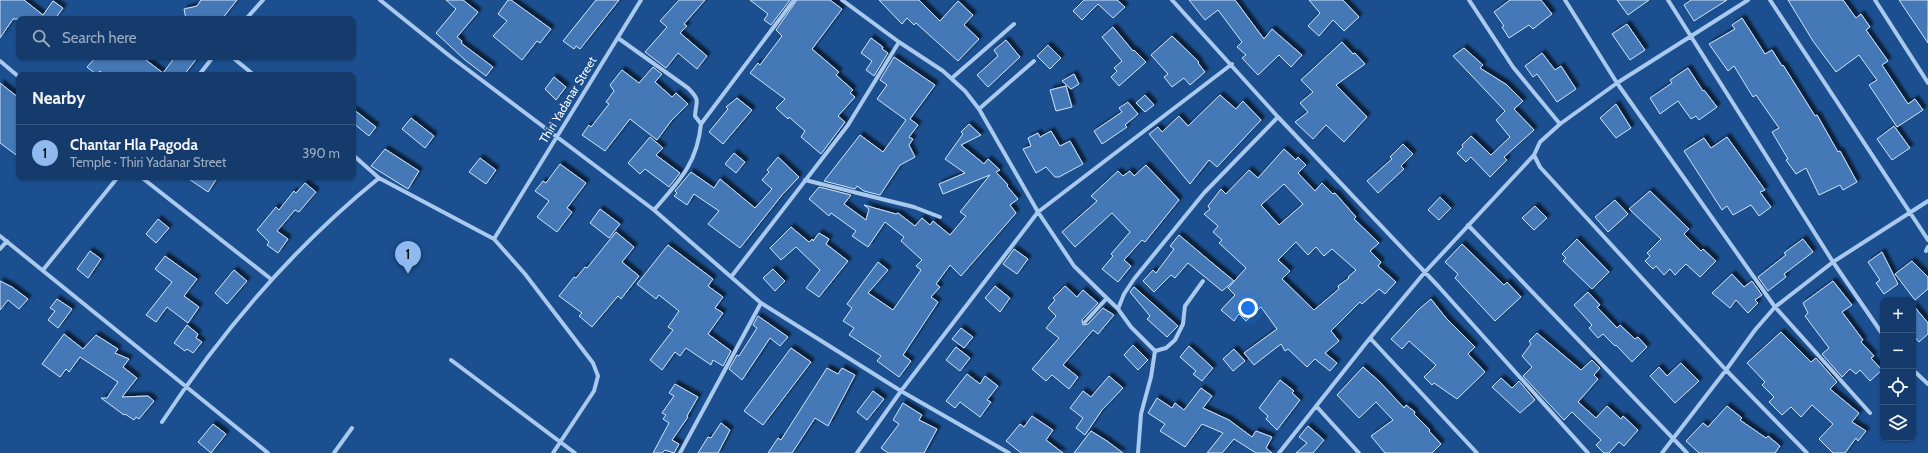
<!DOCTYPE html>
<html lang="en">
<head>
<meta charset="utf-8">
<style>
	:root { --surface:#143b6b; --page:#1d4271; --text:#f1f3f6; --muted:#9dadc1; --line:#33557e; --accent:#90b9f0 }
	body { margin:0; font-family:Cabin,sans-serif; background:var(--page); color:var(--text) }
	.controls { position:absolute; right:12px; bottom:12px; display:grid; overflow:hidden; border-radius:8px; box-shadow:0 1px 3px #0004 }
	.controls button { width:36px; height:36px; display:grid; place-items:center; padding:0; border:0; border-bottom:1px solid var(--line); background:var(--surface); color:var(--text); font:20px sans-serif }
	.you { position:absolute; left:1248px; top:308px; width:14px; height:14px; margin:-10px; border:3px solid #fff; border-radius:50%; background:#1a73e8; box-shadow:0 0 0 6px #1a73e833 }
	.badge { display:grid; place-items:center; width:26px; height:26px; border-radius:50%; background:var(--accent); color:#111; font-size:13px; font-weight:700 }
	.pin { position:absolute; translate:-50% -33px; filter:drop-shadow(0 1px 2px #0008) }
	.pin::after { content:''; position:absolute; top:21px; width:14px; height:12px; background:inherit; clip-path:polygon(0 0,100% 0,50% 100%) }
	.list { margin:0; padding:0; list-style:none }
	h2 { display:flex; justify-content:space-between; align-items:center; height:52px; margin:0; padding:0 16px; font-size:17px }
	h2 small { font-size:13px; font-weight:400; color:var(--muted) }
	.list li { display:grid; grid-template-columns:26px 1fr auto; gap:12px; align-items:center; box-sizing:border-box; height:56px; padding:0 16px; border-top:1px solid var(--line) }
	.list b { display:block; font-size:15px; white-space:nowrap }
	.list p { margin:0; font-size:13px; white-space:nowrap; color:var(--muted) }
	.list em { font-size:13px; font-style:normal; color:var(--muted) }
	.icon { flex:none; width:22px; height:22px; fill:none; stroke:currentColor; stroke-width:2; stroke-linecap:round; stroke-linejoin:round }
	.map { position:relative; flex:none; width:1928px; height:453px; overflow:hidden }
	.search { position:absolute; background:var(--surface); box-shadow:0 1px 3px #0004; left:16px; top:16px; width:340px; height:44px; display:flex; align-items:center; gap:10px; box-sizing:border-box; padding:0 14px; border-radius:8px; color:var(--muted); font-size:15px }
	.panel { position:absolute; background:var(--surface); box-shadow:0 1px 3px #0004; left:16px; top:72px; width:340px; height:108px; border-radius:8px }
	.map>svg:first-child { display:block }
	.building { fill:#4478b7; stroke:#cfe3fa; fill-rule:evenodd; filter:url(#shadow) }
	.lines { fill:none; stroke-linecap:round; stroke-linejoin:round }
	.minor { stroke:#a9c9ee; stroke-width:4 }
	.labels { text-anchor:middle; stroke-width:3; stroke-linejoin:round; paint-order:stroke }
	.street-label { font-size:12px; fill:#fff; stroke:#1b4f8f }
</style>
</head>
<body>
<div class="map">
<svg width="1928" height="453" viewBox="0 0 1928 453">
	<defs>
		<filter id="shadow"><feDropShadow dx="3.5" dy="-3.5" stdDeviation="1" flood-color="#0009"/></filter>
	</defs>
	<rect width="100%" height="100%" fill="#1b4f8f"/>
	<path class="building" d="M0,0H24L43,15L53,1L63,8L55,19H13L0,38Z
		M201,0H237L222,19H186L184,9L197,6Z
		M446,0H463L478,12L457,37L462,41L461,43L493,67L486,76L465,60L436,33L456,9Z
		M508,0H511L551,29L540,43L537,41L522,60L493,36L507,21L498,14Z
		M596,0H619L580,49L576,46L574,49L563,41Z
		M679,0H705L684,24L687,26L680,33L707,56L697,69L678,53L666,68L645,52L667,27L660,21Z
		M750,0H790L771,25L764,20L768,14Z
		M797,0H830L842,9L812,49L839,72L836,75L853,90L850,93L855,97L838,116L845,122L821,154L801,137L805,131L789,117L788,119L776,108L785,99L750,73L758,63L760,65L782,36L776,30Z
		M879,0H919L940,21L958,1L973,15L964,25L979,39L958,61L916,23L914,25L907,18L902,24Z
		M1084,0H1117L1125,7L1113,18L1098,4L1082,20L1073,11Z
		M1189,0H1235L1264,39L1272,29L1302,55L1291,67L1279,55L1258,75L1242,58L1246,55L1237,47L1242,42L1218,10L1205,20Z
		M1309,0H1343L1359,17L1344,31L1333,20L1319,36L1308,26L1320,13Z
		M1510,0H1541L1552,14L1533,29L1529,25L1509,38L1502,27L1504,26L1494,12Z
		M1617,0H1649L1628,15Z
		M1691,0H1727L1694,21L1684,5Z
		M1788,0H1843L1856,18L1861,14L1870,27L1866,30L1888,61L1882,65L1908,104L1915,99L1923,110L1897,127L1869,85L1877,80L1859,55L1836,72L1813,41Z
		M1899,0H1928V43Z
		M1742,18L1765,54L1772,50L1782,66L1783,65L1815,116L1817,115L1838,152L1840,151L1857,182L1843,190L1840,185L1819,195L1806,168L1796,174L1786,160L1788,159L1772,132L1779,128L1756,95L1753,97L1734,66L1728,71L1709,44L1735,29L1732,25Z
		M1627,24L1645,50L1630,60L1612,34Z
		M1113,27L1133,51L1134,50L1146,62L1119,86L1111,77L1117,71L1114,68L1122,61L1102,37Z
		M1172,36L1199,62L1198,63L1205,72L1190,85L1184,78L1172,87L1164,77L1168,74L1151,55Z
		M871,38L883,47L882,49L888,53L874,76L866,70L872,61L861,53Z
		M1006,40L1020,57L988,87L977,75L998,56L994,50Z
		M1342,42L1353,54L1355,53L1365,64L1336,85L1367,117L1344,142L1326,125L1313,139L1295,122L1308,112L1300,103L1313,92L1301,80Z
		M1048,45L1061,58L1050,69L1037,56Z
		M1464,48L1483,65L1480,68L1507,85L1523,101L1514,109L1534,130L1504,157L1507,160L1490,177L1471,157L1466,162L1457,153L1463,147L1462,145L1471,136L1491,155L1510,137L1496,120L1505,111L1453,56Z
		M1542,53L1555,70L1561,66L1576,89L1557,102L1537,74L1533,77L1525,66Z
		M96,57H142L163,73L175,57H198L184,75H105L100,71L97,75L87,67Z
		M894,57L935,85L910,119L918,125L909,137L913,139L909,145L915,157L900,165L880,195L864,191L857,186L855,189L824,181L860,135L883,152L906,120L877,99L887,85L880,80Z
		M653,67L662,74L655,82L672,97L676,93L688,104L671,121L657,140L630,119L605,151L582,135L589,125L591,127L609,104L606,102L614,91L610,85L622,70L639,83Z
		M1688,68L1703,91L1704,90L1717,107L1699,120L1696,116L1691,119L1678,101L1660,114L1650,98L1672,83L1670,80Z
		M1074,74L1079,84L1071,89L1062,81Z
		M554,77L566,87L556,100L545,89Z
		M0,83L19,98V157L0,143Z
		M1066,86L1072,107L1056,111L1050,90Z
		M1145,95L1154,105L1145,112L1136,103Z
		M1220,95L1236,109L1243,101L1261,120L1217,167L1209,160L1190,184L1149,134L1158,127L1162,132L1179,116L1188,126Z
		M737,98L752,110L723,144L709,132L728,109L726,107Z
		M1128,102L1138,114L1125,125L1127,127L1102,144L1094,131L1122,112L1119,108Z
		M1616,104L1631,128L1616,138L1600,118Z
		M353,109L376,127L369,136L353,123Z
		M411,118L434,136L425,148L402,129Z
		M969,124L981,135L961,145L984,164L988,159L1000,170L996,172L1008,185L1007,186L1018,199L1010,205L1016,213L961,276L950,265L936,284L940,287L931,297L938,302L903,355L911,361L899,377L877,361L881,356L849,335L854,328L843,321L852,308L847,304L878,262L888,270L868,293L893,310L921,270L916,266L922,260L901,241L904,237L885,222L868,247L852,236L856,231L831,213L829,216L809,199L819,187L851,195L844,204L866,220L869,209L864,205L896,214L898,213L915,226L922,218L930,225L933,221L950,235L966,216L960,212L990,175L943,194L939,184L965,173L945,159L963,134L961,132Z
		M1894,126L1910,148L1892,160L1877,139Z
		M1051,131L1060,146L1070,141L1083,164L1059,177H1055L1046,167L1036,173L1023,149L1031,146L1028,138L1038,133L1040,137Z
		M650,137L663,148L656,155L680,173L669,187L645,169L640,174L628,163Z
		M1727,137L1765,190L1760,192L1771,207L1759,216L1751,205L1733,215L1727,206L1722,210L1684,151L1704,138L1711,148Z
		M1403,144L1413,154L1401,166L1404,169L1378,193L1367,181L1392,159L1390,157Z
		M385,149L419,171L408,189L371,166Z
		M1284,149L1296,160L1298,157L1306,165L1298,173L1315,191L1322,183L1333,194L1335,193L1356,217L1354,219L1379,243L1370,251L1381,262L1378,266L1396,282L1385,294L1379,289L1362,304L1360,302L1331,331L1339,341L1325,353L1337,363L1330,371L1315,359L1307,367L1288,349L1285,351L1281,344L1254,365L1244,353L1277,329L1261,307L1246,321L1239,314L1234,321L1221,310L1235,295L1228,288L1246,268L1219,243L1222,240L1213,232L1218,226L1204,214L1210,209L1208,206L1221,189L1226,194L1249,170L1258,178ZM1284,184L1303,204L1279,225L1261,205ZM1296,242L1308,255L1316,247L1324,256L1332,249L1356,270L1348,277L1349,278L1338,286L1339,289L1314,310L1282,279L1290,271L1278,260Z
		M734,153L745,162L736,173L725,164Z
		M778,157L799,177L782,195L740,248L708,224L719,211L694,194L687,205L674,196L677,193L675,191L691,172L714,188L720,179L755,208L772,189L762,180L769,172L767,170Z
		M480,158L496,170L486,184L469,172Z
		M560,164L586,183L567,208L572,212L557,232L537,217L549,201L535,191L543,181L546,183Z
		M1146,165L1179,200L1145,242L1142,240L1124,260L1131,266L1118,282L1102,269L1113,256L1111,254L1130,232L1112,213L1075,247L1062,232L1097,201L1091,196L1118,171L1123,176L1130,171L1134,176Z
		M186,177H218L208,192Z
		M305,183L316,192L299,212L295,210L277,231L288,239L278,253L267,245L269,242L257,230L276,207L279,210L294,191L296,193Z
		M1650,191L1689,229L1684,234L1701,251L1703,249L1716,261L1700,277L1686,264L1675,275L1670,269L1664,275L1656,266L1653,269L1645,261L1650,256L1647,253L1661,239L1629,209Z
		M1440,197L1451,208L1439,220L1428,210Z
		M1615,200L1628,214L1608,232L1595,217Z
		M1535,206L1547,218L1534,230L1522,218Z
		M600,209L620,224L609,238L590,223Z
		M158,219L169,228L156,243L146,234Z
		M791,227L809,242L812,239L813,241L819,233L829,239L826,244L848,261L819,297L806,288L820,270L796,247L781,260L770,248Z
		M616,232L634,247L622,262L639,276L621,299L618,296L592,327L579,316L582,313L559,296L574,277L576,278L585,267L587,268Z
		M1179,235L1211,262L1234,281L1222,291L1188,263L1175,278L1171,275L1154,292L1143,281L1153,270L1156,273L1174,249L1170,246Z
		M1577,239L1609,272L1592,289L1563,261L1566,258L1562,254Z
		M1803,239L1813,252L1784,274L1786,277L1768,291L1758,277L1786,255L1784,253Z
		M1462,244L1504,285L1507,282L1521,297L1495,321L1455,278L1458,274L1445,262Z
		M668,245L713,279L708,286L723,297L715,308L723,313L708,334L731,351L723,366L713,360L711,365L686,348L680,356L675,352L662,370L650,360L673,330L668,327L679,311L659,295L656,299L637,284Z
		M1014,249L1028,259L1017,274L1003,264Z
		M90,251L101,259L88,278L77,269Z
		M1882,252L1898,284L1884,294L1876,283L1880,280L1868,262Z
		M165,256L197,279L184,296L199,307L188,323L167,307L156,322L146,315L172,282L155,269Z
		M1912,261L1928,277V289L1915,300L1895,274Z
		M773,269L785,281L775,291L763,278Z
		M234,270L247,281L227,304L215,293Z
		M1732,274L1744,287L1752,281L1762,295L1755,300L1758,303L1748,313L1736,300L1730,308L1712,293Z
		M0,281L12,287L28,299L19,309L8,300L0,310Z
		M1833,281L1852,305L1842,312L1863,340L1861,342L1874,356L1871,358L1882,370L1870,381L1860,370L1856,374L1850,369L1842,377L1822,354L1829,348L1805,316L1808,313L1803,303Z
		M995,286L1010,298L1000,312L985,298Z
		M1065,286L1077,297L1083,290L1098,303L1082,320L1083,325L1088,324L1103,308L1114,315L1098,334L1093,330L1063,365L1078,377L1069,389L1052,375L1046,381L1032,369L1059,338L1046,328L1056,316L1048,308L1055,300L1053,298Z
		M1134,287L1178,326L1167,337L1147,319L1150,316L1130,292Z
		M1588,292L1600,305L1597,307L1617,328L1620,325L1635,339L1638,337L1647,347L1632,362L1616,345L1615,346L1603,334L1598,338L1589,328L1592,325L1574,305Z
		M57,299L72,309L58,328L48,320L55,311L50,308Z
		M1431,299L1446,318L1475,347L1468,354L1485,372L1457,399L1434,383L1432,385L1424,377L1436,365L1409,341L1402,349L1391,339L1419,309Z
		M1913,305L1928,323V334L1919,342L1913,335Z
		M758,316L788,337L780,346L770,338L742,380L729,369L737,355L739,356L757,328L753,325Z
		M187,325L198,334L196,338L202,342L193,353L187,349L185,351L174,343Z
		M961,328L973,337L964,348L952,339Z
		M1781,332L1811,362L1816,358L1837,382L1830,389L1859,413L1852,422L1866,431L1858,441L1856,438L1845,453H1833L1819,439L1833,424L1812,405L1801,417L1791,407L1782,415L1769,402L1774,397L1762,385L1765,382L1747,363Z
		M1537,333L1581,370L1592,360L1600,368L1594,375L1598,379L1578,402L1596,418L1607,406L1621,419L1623,416L1638,430L1624,446L1619,442L1609,453H1604L1596,445L1601,440L1572,412L1564,420L1523,376L1532,367L1522,356L1531,344L1529,341Z
		M64,334L83,349L96,335L118,349L115,353L129,359L123,367L137,378L122,397L148,396L154,401L139,419L136,417L134,420L125,414L124,415L101,398H107L118,382L80,357L69,372L66,369L60,377L42,364Z
		M1133,345L1148,360L1138,370L1124,355Z
		M1189,346L1213,368L1202,381L1193,374L1196,371L1180,357Z
		M956,347L970,358L960,371L946,360Z
		M791,348L811,362L763,425L744,411Z
		M1234,349L1245,361L1233,371L1223,359Z
		M1681,363L1699,381L1675,403L1650,376L1659,367L1667,376Z
		M1363,367L1380,382L1404,408L1406,405L1415,412L1414,414L1430,430L1429,431L1441,444L1432,453H1385L1371,436L1393,420L1376,402L1359,418L1337,395Z
		M827,368L838,374L842,368L855,375L828,426L815,418L792,453H768L778,438L781,440Z
		M967,374L980,384L985,376L998,386L987,400L991,402L980,417L960,402L955,408L946,401Z
		M1109,376L1123,388L1102,410L1085,435L1076,428L1083,418L1070,408L1083,391L1091,397Z
		M1501,378L1512,388L1519,381L1535,400L1520,413L1492,387Z
		M1280,380L1294,391L1292,393L1300,400L1277,430L1266,419L1268,416L1259,408Z
		M675,384L698,397L687,416L688,417L672,440L679,444L674,453L665,450L662,453H653L669,423L663,419L666,415L662,413L674,396L669,393Z
		M1201,388L1212,396L1203,408L1229,420L1252,437L1256,431L1272,437L1266,448L1272,453H1256L1234,439L1222,453H1207L1223,433L1202,424L1185,447L1160,431L1165,424L1148,413L1157,398L1172,408L1175,403L1184,410Z
		M873,391L884,399L867,420L857,412Z
		M903,403L922,415L919,420L937,429L924,453H888L881,448L899,424L893,420Z
		M1727,406L1742,418L1740,420L1766,438L1768,436L1780,446L1775,453H1699L1686,441L1703,423L1708,427Z
		M1032,416L1053,430L1046,440L1063,453H1021L1006,441L1020,424L1024,427Z
		M721,423L730,430L718,453H698L708,437L711,438Z
		M213,424L226,434L211,453L198,442Z
		M1308,426L1324,440L1313,453H1296L1307,443L1299,437Z
		M1091,431L1107,441L1123,453H1074Z"/>
	<g class="lines">
		<path class="minor" d="M380,0L451,57L654,210L761,303L901,391L1009,453
			M842,0L899,42L943,71L965,91L979,109L1038,212L1074,266L1118,309L1131,327L1155,351L1151,377L1141,414L1138,453
			M1172,0L1278,117L1439,287L1588,453
			M1469,0L1513,67L1560,124
			M1565,0L1617,83L1775,307L1870,413
			M1668,0L1833,262L1883,335
			M1748,0L1617,83L1560,124L1540,142L1534,155L1540,167L1726,370L1807,453
			M1770,0L1928,240
			M1875,0L1928,83
			M246,19L263,0
			M618,38L688,88C701,101 696,100 695,116L701,124C697,164 679,181 654,210
			M232,57L254,75
			M0,61L19,77
			M199,75L213,57
			M952,78L1014,24
			M979,109L1034,61
			M701,124L794,0
			M353,155L379,178
			M141,177L271,279
			M805,180L914,207L940,217
			M1468,225L1687,453
			M0,236L268,453
			M0,249L7,241
			M1926,251L1928,247
			M43,270L118,177
			M731,277L848,125L899,42
			M1118,309L1124,294L1134,279L1204,193L1278,117
			M1085,322L1107,298
			M1370,338L1477,453
			M1155,351L1166,348L1175,340L1183,324L1185,306L1203,281
			M451,360L575,453
			M1913,370L1928,384
			M1317,407L1359,453
			M162,422C222,331 295,246 379,178L494,239
			M334,453L352,428
			M553,453L594,391L598,376L593,363L525,274L494,239L641,0
			M680,453L761,303
			M857,453L901,391L1038,212L1232,64
			M1279,453L1370,338L1425,272L1534,155
			M1662,453L1726,370L1755,330L1775,307L1833,262L1928,201"/>
	</g>
	<g class="labels">
		<g class="street-label">
			<text transform="translate(568 100) rotate(-59)" y="4">Thiri Yadanar Street</text>
		</g>
	</g>
</svg>
<div class="controls">
<button>+</button>
<button>−</button>
<button><svg class="icon" aria-label="locate" viewBox="0 0 24 24"><circle cx="12" cy="12" r="6"/><path d="M12 2v4M12 18v4M2 12h4M18 12h4"/></svg></button>
<button><svg class="icon" aria-label="layers" viewBox="0 0 24 24"><path d="M12 4l9 5-9 5-9-5zM3 14l9 5 9-5"/></svg></button>
</div>
<div class="you"></div>
<div class="pin badge" style="left:408px;top:274px">1</div>
<div class="search"><svg class="icon" aria-label="search" viewBox="0 0 24 24"><circle cx="10" cy="10" r="6"/><path d="M15 15l6 6"/></svg>Search here</div>
<section class="panel">
<h2>Nearby<small></small></h2>
<ul class="list">
<li><span class="badge">1</span><div><b>Chantar Hla Pagoda</b><p>Temple · Thiri Yadanar Street</p></div><em>390 m</em></li>
</ul>
</section>
</div>
</body>
</html>
